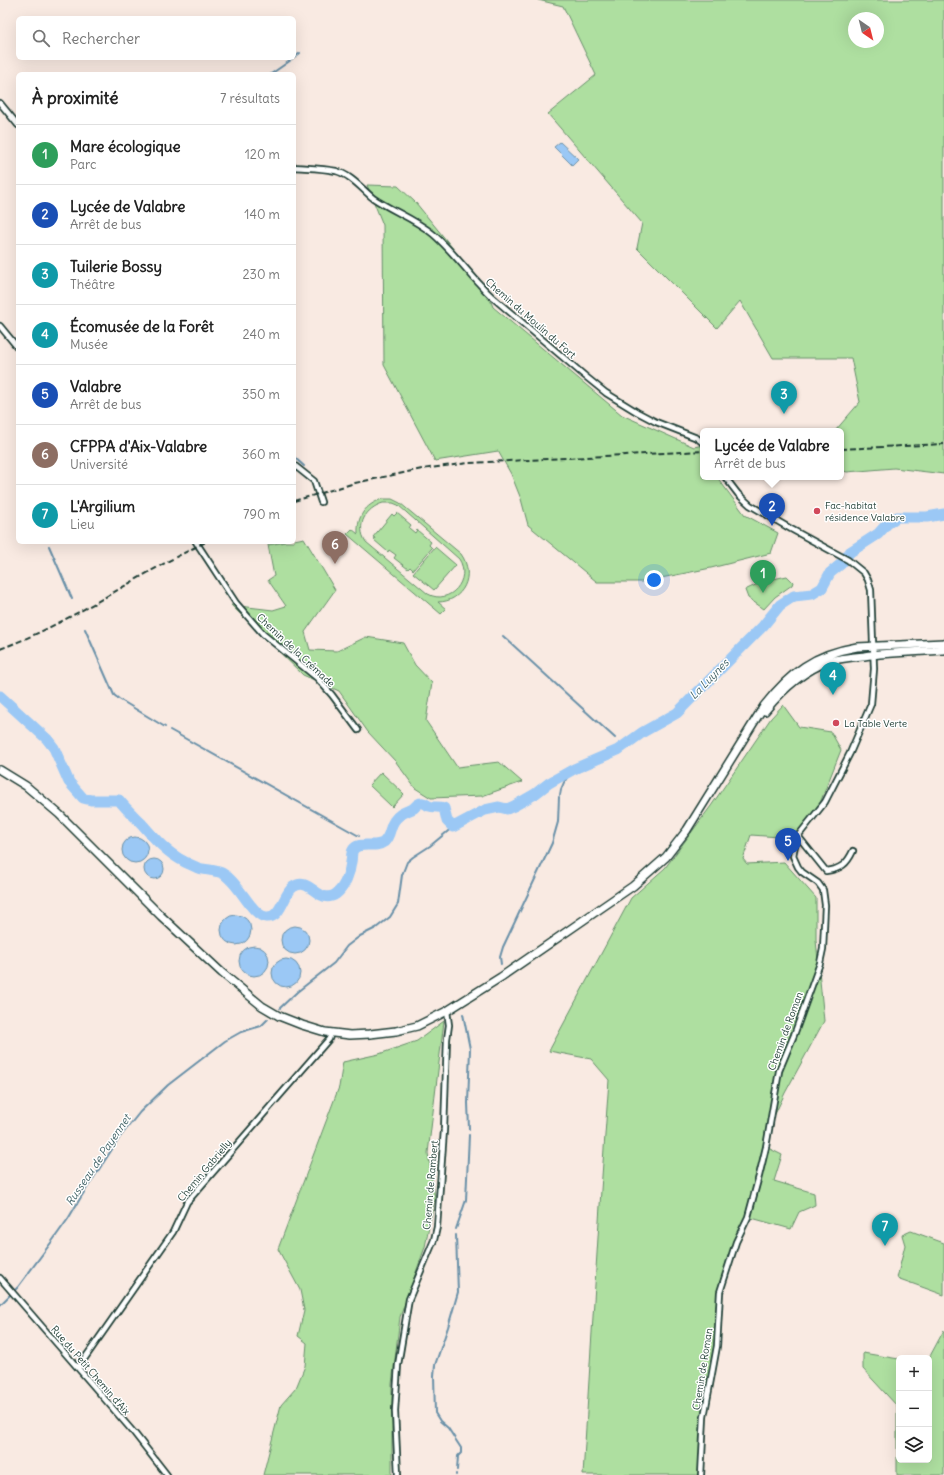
<!DOCTYPE html>
<html lang="fr">
<head>
<meta charset="utf-8">
<style>
	:root { --surface:#fff; --page:#f6f6f6; --text:#222; --muted:#767676; --line:#e0e0e0; --accent:#db2777 }
	body { margin:0; font-family:Delius,sans-serif; background:var(--page); color:var(--text) }
	.controls { position:absolute; right:12px; bottom:12px; display:grid; overflow:hidden; border-radius:6px; box-shadow:0 4px 16px #0002 }
	.controls button { width:36px; height:36px; display:grid; place-items:center; padding:0; border:0; border-bottom:1px solid var(--line); background:var(--surface); color:var(--text); font:20px sans-serif }
	.compass { position:absolute; left:848px; top:12px; width:36px; height:36px; border-radius:50%; background:var(--surface); box-shadow:0 4px 16px #0002; rotate:145deg }
	.you { position:absolute; left:654px; top:580px; width:14px; height:14px; margin:-10px; border:3px solid #fff; border-radius:50%; background:#1a73e8; box-shadow:0 0 0 6px #1a73e833 }
	.badge { display:grid; place-items:center; width:26px; height:26px; border-radius:50%; background:var(--accent); color:#fff; font-size:13px; font-weight:700 }
	.pin { position:absolute; translate:-50% -33px; filter:drop-shadow(0 1px 2px #0008) }
	.pin::after { content:''; position:absolute; top:21px; width:14px; height:12px; background:inherit; clip-path:polygon(0 0,100% 0,50% 100%) }
	.popup { position:absolute; left:700px; top:428px; width:144px; height:52px; box-sizing:border-box; display:grid; place-content:center; border-radius:6px; background:var(--surface); filter:drop-shadow(0 1px 3px #0005); font-size:13px; white-space:nowrap; color:var(--muted) }
	.popup b { font-size:15px; color:var(--text) }
	.popup::after { content:''; position:absolute; left:50%; top:100%; margin-left:-8px; border:8px solid transparent; border-top-color:var(--surface) }
	.list { margin:0; padding:0; list-style:none }
	h2 { display:flex; justify-content:space-between; align-items:center; height:52px; margin:0; padding:0 16px; font-size:17px }
	h2 small { font-size:13px; font-weight:400; color:var(--muted) }
	.list li { display:grid; grid-template-columns:26px 1fr auto; gap:12px; align-items:center; box-sizing:border-box; height:60px; padding:0 16px; border-top:1px solid var(--line) }
	.list b { display:block; font-size:15px; white-space:nowrap }
	.list p { margin:0; font-size:13px; white-space:nowrap; color:var(--muted) }
	.list em { font-size:13px; font-style:normal; color:var(--muted) }
	.icon { flex:none; width:22px; height:22px; fill:none; stroke:currentColor; stroke-width:2; stroke-linecap:round; stroke-linejoin:round }
	.map { position:relative; flex:none; width:944px; height:1475px; overflow:hidden }
	.search { position:absolute; background:var(--surface); box-shadow:0 4px 16px #0002; left:16px; top:16px; width:280px; height:44px; display:flex; align-items:center; gap:10px; box-sizing:border-box; padding:0 14px; border-radius:6px; color:var(--muted); font-size:15px }
	.panel { position:absolute; background:var(--surface); box-shadow:0 4px 16px #0002; left:16px; top:72px; width:280px; height:472px; border-radius:6px }
	.map>svg:first-child { display:block }
	.green { fill:#aedfa0; stroke:#668e6a; fill-rule:evenodd }
	.water { fill:#9bc8f5; stroke:#6990a8 }
	.lines { fill:none; stroke-linecap:round; stroke-linejoin:round }
	.stream { stroke:#6990a8; stroke-width:2 }
	.river { stroke:#9bc8f5; stroke-width:11 }
	.street-casing { stroke:#1f3d34; stroke-width:8 }
	.secondary-casing { stroke:#1f3d34; stroke-width:10 }
	.street { stroke:#fff; stroke-width:4.5 }
	.secondary { stroke:#fff; stroke-width:7 }
	.rail { stroke:#1f3d34; stroke-width:2; stroke-dasharray:6 3; stroke-linecap:butt }
	.poi-dot { fill:#d1495b; stroke:#fff; stroke-width:1.5 }
	.labels { text-anchor:middle; stroke-width:3; stroke-linejoin:round; paint-order:stroke }
	.street-label { font-size:10px; fill:#1f3d34; stroke:#fff }
	.poi-label { font-size:10px; fill:#1f3d34; stroke:#fff; text-anchor:start }
	.water-label { font-size:11px; font-style:italic; fill:#3e6064; stroke:#fff }
</style>
</head>
<body>
<div class="map">
<svg width="944" height="1475" viewBox="0 0 944 1475">
	<rect width="100%" height="100%" fill="#f9eae2"/>
	<filter id="ink" filterUnits="userSpaceOnUse"><feTurbulence type="fractalNoise" baseFrequency=".025" numOctaves="2"/><feDisplacementMap in="SourceGraphic" scale="8" xChannelSelector="R" yChannelSelector="G"/><feConvolveMatrix kernelMatrix="1 2 1 2 8 2 1 2 1" color-interpolation-filters="sRGB"/></filter>
	<g filter="url(#ink)">
		<path class="green" d="M538,0H944V474L894,468L847,472L841,470V431H835L860,402L851,358H773L740,301L717,328L637,248L642,223L548,114L596,75L563,6ZM854,18H878V42H854Z
			M367,185L398,186L416,203L486,289L493,307L622,415L694,447L703,445V477H717L745,515L778,533L771,553L711,568L641,582H597L528,525L521,499L511,474L498,451L435,461L384,365L383,225Z
			M382,499H392L400,503L461,554C476,575 463,602 438,602L446,609L441,614L347,534L352,529L358,534C357,516 365,505 382,499ZM383,503H393L398,505L459,559C472,579 450,606 428,594L366,542C355,525 366,508 383,503Z
			M397,513L411,525L409,528L415,533L417,530L431,542L429,545L432,548L413,570L410,567L408,569L394,558L396,555L389,550L388,552L374,540L375,538L373,537L392,514L394,516Z
			M304,538L335,590L305,632L310,650L337,651L366,637L403,643L415,665L432,683L426,721L457,767L499,762L522,782L482,796L431,798L415,788L396,762L368,732L339,691L303,675L231,605L273,610L286,606L268,580L274,576L268,545L285,542H294V540Z
			M435,547L456,565L434,590L413,573Z
			M787,576L793,582L792,585L775,597L764,609L748,598L745,590L764,581Z
			M783,705L799,727L831,732L841,750L820,803L793,838L751,835L743,859L747,864L784,862L816,898V940L824,1021L785,1093L769,1127L766,1147L782,1155L774,1181L814,1193L815,1205L799,1212L791,1229L748,1217L723,1281L717,1346L708,1391L701,1475H583L601,1190L609,1080L591,1059L549,1051L631,898L665,868L711,806L771,718Z
			M381,772L404,794L392,807L369,785Z
			M444,1021L428,1153L435,1197L425,1247L400,1317L392,1384V1475H263L281,1405L296,1388L305,1366L307,1343L298,1336L304,1310L300,1290L278,1249L339,1087L343,1062L379,1054L417,1041Z
			M911,1231L944,1243V1295L897,1278L905,1245L902,1235Z
			M944,1330V1475H897V1406L863,1369V1353L899,1359V1460H929V1358Z"/>
		<path class="water" d="M560,142L578,159L572,165L554,147Z
			M122 850a13 13 0 1 1 26 0a13 13 0 1 1-26 0Z
			M144 869a10 10 0 1 1 20 0a10 10 0 1 1-20 0Z
			M221 930a15 15 0 1 1 30 0a15 15 0 1 1-30 0Z
			M281 940a14 14 0 1 1 28 0a14 14 0 1 1-28 0Z
			M239 961a15 15 0 1 1 30 0a15 15 0 1 1-30 0Z
			M272 973a14 14 0 1 1 28 0a14 14 0 1 1-28 0Z"/>
		<g class="lines">
			<path class="stream" d="M294,58L300,53
				M271,74L294,58
				M294,457L304,466
				M49,546L72,599
				M85,629L114,695L119,699L165,727
				M503,636L615,738
				M170,730L359,836
				M560,795C561,784 567,778 574,769
				M370,842L376,845
				M501,964L500,957L503,947L552,843L558,822L559,797
				M280,1008L297,992L334,963L347,946L360,936L376,928L390,917L398,904L402,875L407,862L413,857L430,846L453,827
				M463,1014L470,1049L468,1103L469,1129
				M456,1229L466,1200L469,1135
				M456,1235L458,1292L448,1327L435,1365L434,1376L435,1413L440,1421L448,1428L461,1448V1453L458,1456L457,1470
				M0,1305L18,1287L53,1240L68,1219L81,1197L120,1137L140,1112L168,1085L225,1041L241,1032L261,1026L268,1019
				M456,1475V1474"/>
			<path class="river" d="M0,696L47,739L54,748L69,782L83,798L91,800H119C126,809 134,816 142,824C155,839 167,853 185,862C189,864 194,866 198,868C206,870 215,870 222,873C239,882 251,915 266,917C281,919 283,895 293,887C310,875 318,906 336,894C345,887 350,872 351,862C352,858 351,853 353,850C359,840 375,849 384,842C391,835 389,828 394,821C399,813 406,812 414,808C416,806 418,803 421,803C425,802 426,805 429,806C434,808 439,806 444,808L447,821L453,827L485,810L499,807L507,809L514,806L535,794L549,783L574,769L618,750L643,732L677,713L763,626L780,605L794,596L812,594L822,588L830,573L841,564L850,552L878,534L887,524L897,517H927L944,514"/>
			<g class="street-casing">
				<path id="street" d="M0,103L18,125
					M294,167C308,168 323,168 336,171C351,175 362,189 373,198C392,211 415,219 433,234C455,253 471,277 491,296L585,376L606,393L637,412L656,422L697,438L703,443
					M0,326L18,348
					M294,465L314,481L321,502
					M196,542L236,603L263,634L317,678L332,695L358,730
					M798,836L826,871C841,869 847,864 853,851
					M0,1278L135,1434L167,1475
					M78,1368L173,1232L187,1202L329,1039L331,1033
					M398,1475L395,1411L398,1365L409,1299L434,1240L437,1227L444,1130L447,1039L449,1025L447,1011
					M701,1475L704,1417L717,1346L720,1292L736,1242L748,1217L759,1176L766,1147L779,1071L794,1035L820,963L823,949L825,905L823,890L818,883L802,872L798,867L793,856L795,845L798,836L825,802L850,753L871,704L874,669L871,590L868,580L864,573L848,560L791,529L750,505L738,494L725,477"/>
			</g>
			<g class="secondary-casing">
				<path id="secondary" d="M765,711C782,690 804,670 830,661C841,658 853,657 864,656C890,652 917,652 944,650
					M0,770L26,786L59,814L161,916L222,973L262,1006L279,1016L302,1025L325,1032L350,1035L370,1034L396,1031L417,1026L447,1011L501,977L633,886L666,857L687,830L764,706C790,672 815,654 857,647L944,643"/>
			</g>
			<use href="#street" class="street"/>
			<use href="#secondary" class="secondary"/>
			<path class="rail" d="M841,449L944,444
				M294,501L355,483L422,469L469,463L703,451
				M0,649C73,622 136,575 206,542"/>
		</g>
	</g>
	<g class="poi-dot">
		<circle cx="817" cy="511" r="4"/>
		<circle cx="836" cy="723" r="4"/>
	</g>
	<g class="labels">
		<g class="street-label">
			<text transform="translate(531 318) rotate(41)" y="4">Chemin du Moulin du Fort</text>
			<text transform="translate(296 650) rotate(43)" y="4">Chemin de la Crémade</text>
			<text transform="translate(785 1031) rotate(-70)" y="4">Chemin de Roman</text>
			<text transform="translate(204 1170) rotate(-50)" y="4">Chemin Gabrielly</text>
			<text transform="translate(430 1185) rotate(-85)" y="4">Chemin de Rambert</text>
			<text transform="translate(702 1369) rotate(-81)" y="4">Chemin de Roman</text>
			<text transform="translate(91 1370) rotate(49)" y="4">Rue du Petit Chemin d'Aix</text>
		</g>
		<g class="poi-label">
			<text x="825" y="509">Fac-habitat<tspan x="825" dy="12">résidence Valabre</tspan></text>
			<text x="844" y="727">La Table Verte</text>
		</g>
		<g class="water-label">
			<text transform="translate(709 679) rotate(-46)" y="4">La Luynes</text>
			<text transform="translate(98 1160) rotate(-56)" y="4">Russeau de Payennet</text>
		</g>
	</g>
</svg>
<div class="controls">
<button>+</button>
<button>−</button>
<button><svg class="icon" aria-label="layers" viewBox="0 0 24 24"><path d="M12 4l9 5-9 5-9-5zM3 14l9 5 9-5"/></svg></button>
</div>
<svg class="compass" viewBox="-18 -18 36 36"><path d="M0-13l5 13h-10z" fill="#e53935"/><path d="M0 13l5-13h-10z" fill="#767676"/></svg>
<div class="you"></div>
<div class="pin badge" style="left:763px;top:593px;background:#2e9e5b">1</div>
<div class="pin badge" style="left:772px;top:526px;background:#1a4fb4">2</div>
<div class="popup"><b>Lycée de Valabre</b>Arrêt de bus</div>
<div class="pin badge" style="left:784px;top:414px;background:#0f9aa8">3</div>
<div class="pin badge" style="left:833px;top:695px;background:#0f9aa8">4</div>
<div class="pin badge" style="left:788px;top:861px;background:#1a4fb4">5</div>
<div class="pin badge" style="left:335px;top:564px;background:#8d6e63">6</div>
<div class="pin badge" style="left:885px;top:1246px;background:#0f9aa8">7</div>
<div class="search"><svg class="icon" aria-label="search" viewBox="0 0 24 24"><circle cx="10" cy="10" r="6"/><path d="M15 15l6 6"/></svg>Rechercher</div>
<section class="panel">
<h2>À proximité<small>7 résultats</small></h2>
<ul class="list">
<li><span class="badge" style="background:#2e9e5b">1</span><div><b>Mare écologique</b><p>Parc</p></div><em>120 m</em></li>
<li><span class="badge" style="background:#1a4fb4">2</span><div><b>Lycée de Valabre</b><p>Arrêt de bus</p></div><em>140 m</em></li>
<li><span class="badge" style="background:#0f9aa8">3</span><div><b>Tuilerie Bossy</b><p>Théâtre</p></div><em>230 m</em></li>
<li><span class="badge" style="background:#0f9aa8">4</span><div><b>Écomusée de la Forêt</b><p>Musée</p></div><em>240 m</em></li>
<li><span class="badge" style="background:#1a4fb4">5</span><div><b>Valabre</b><p>Arrêt de bus</p></div><em>350 m</em></li>
<li><span class="badge" style="background:#8d6e63">6</span><div><b>CFPPA d'Aix-Valabre</b><p>Université</p></div><em>360 m</em></li>
<li><span class="badge" style="background:#0f9aa8">7</span><div><b>L'Argilium</b><p>Lieu</p></div><em>790 m</em></li>
</ul>
</section>
</div>
</body>
</html>
